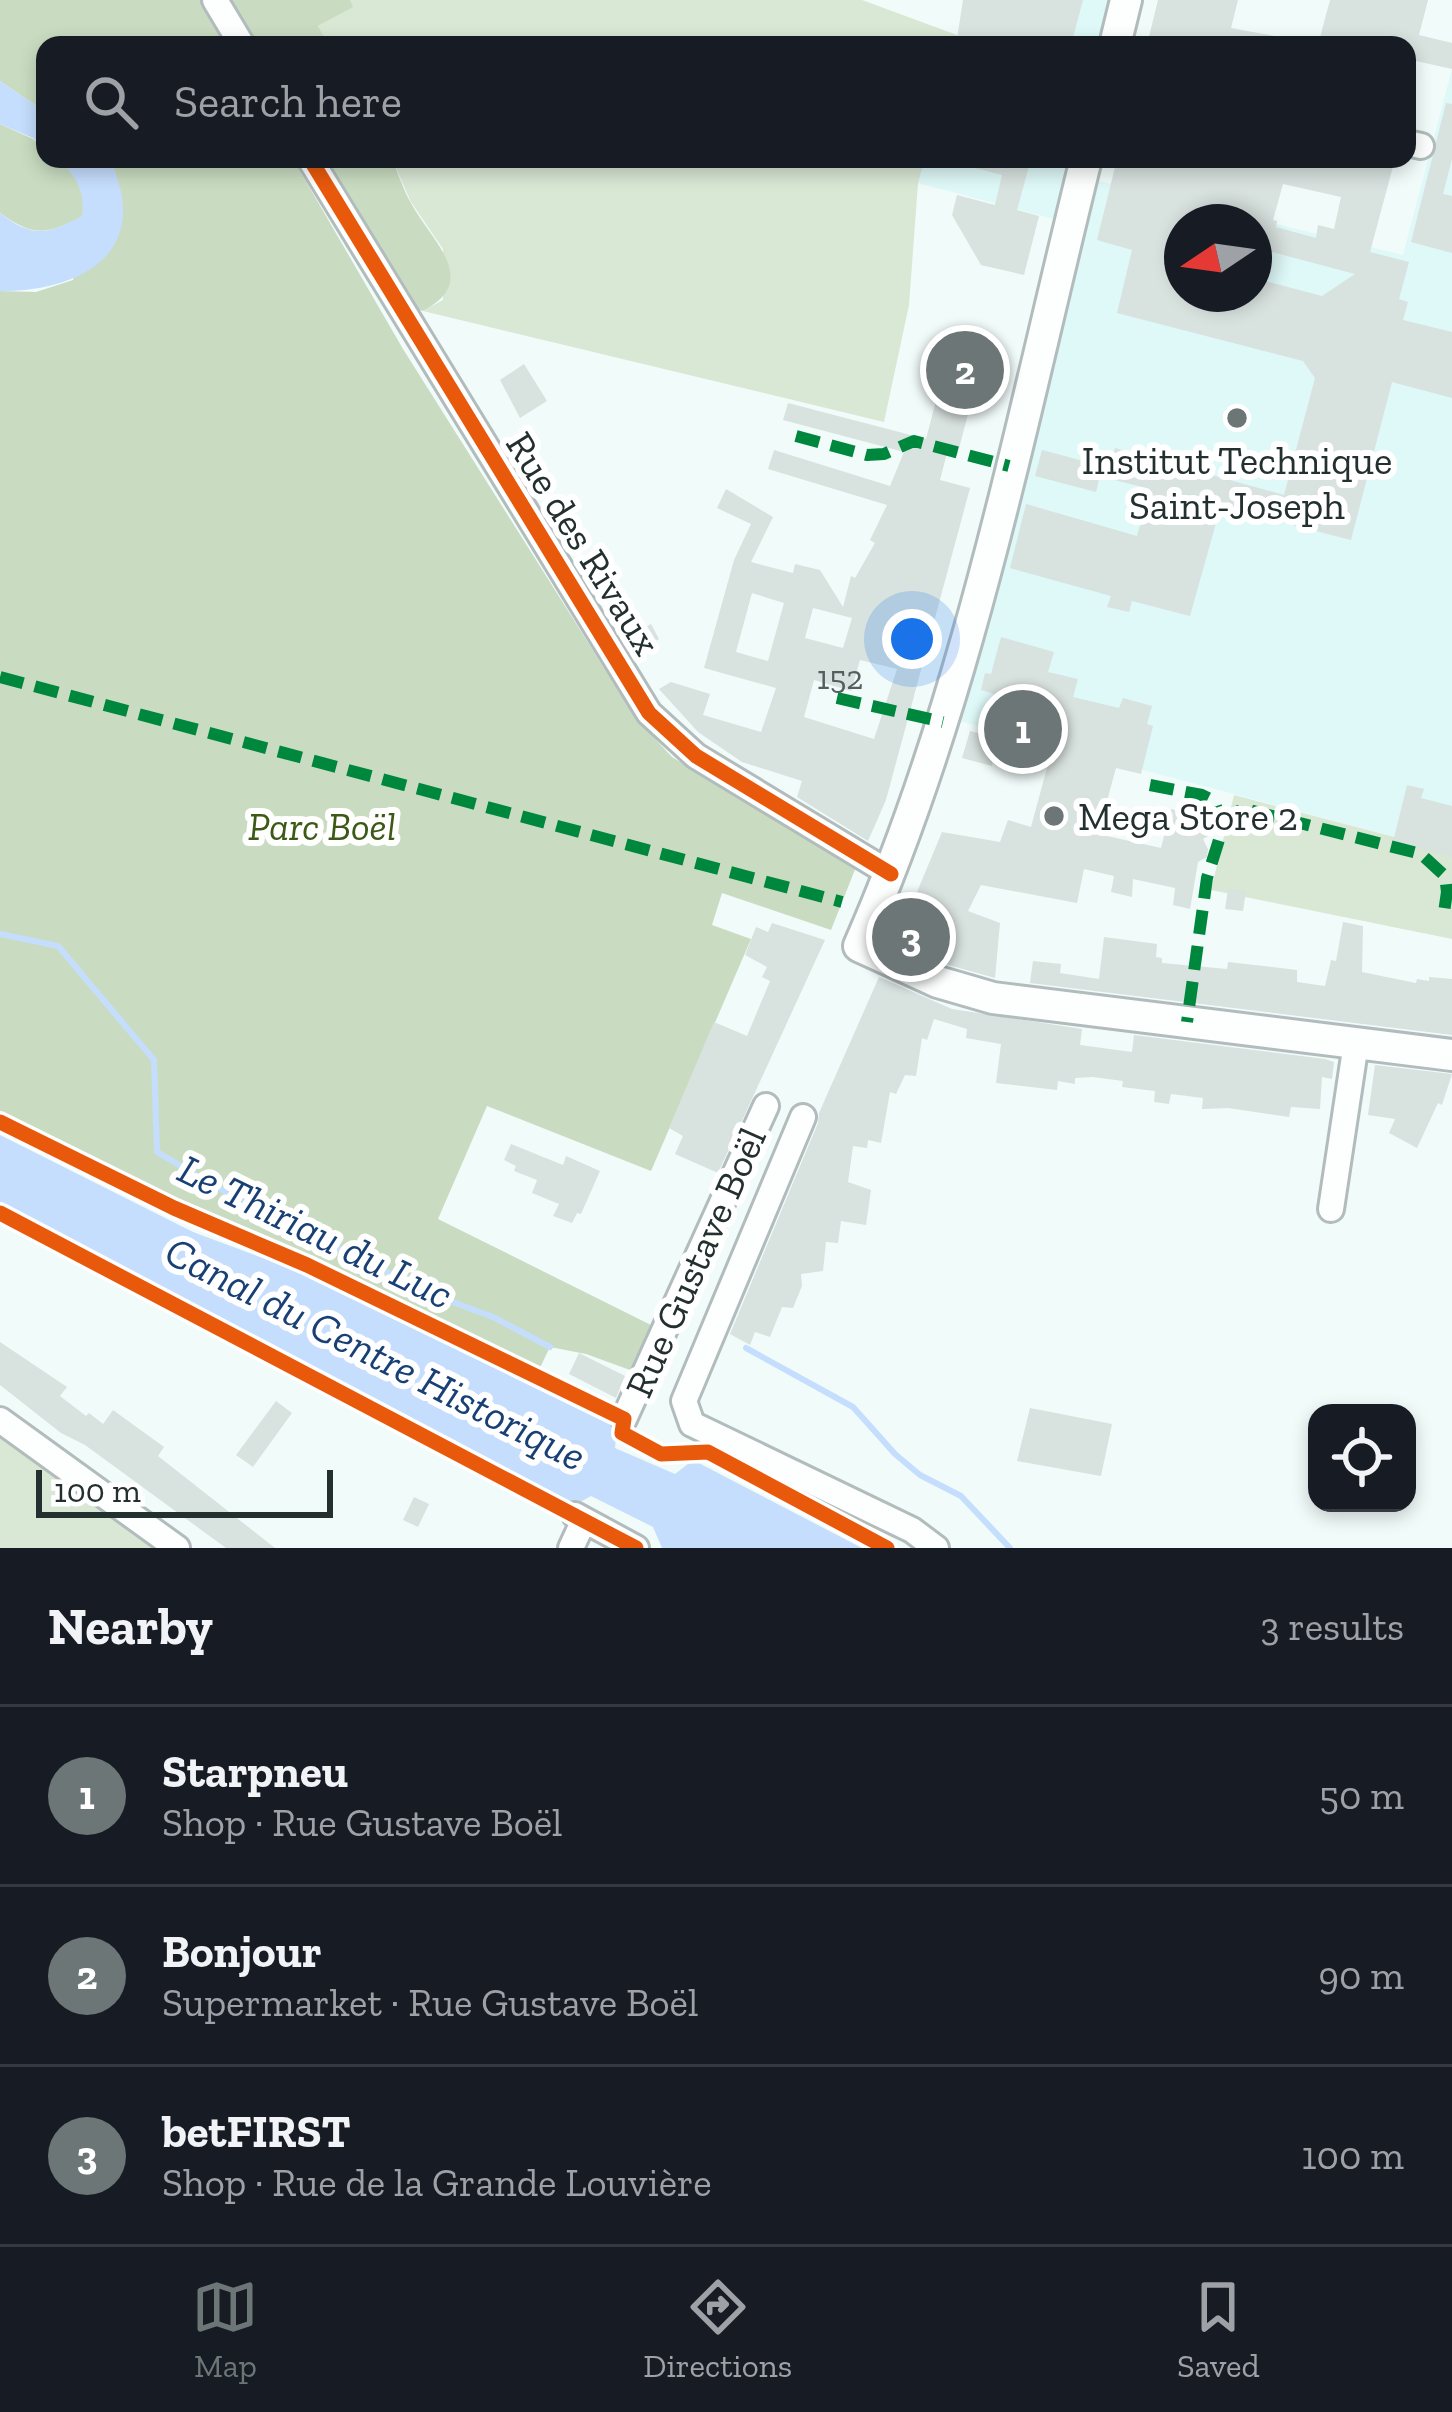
<!DOCTYPE html>
<html lang="en">
<head>
<meta charset="utf-8">
<style>
	:root { --surface:#171b24; --page:#20242c; --text:#f1f3f6; --muted:#9ea1a6; --line:#363941; --accent:#6c7676 }
	body { margin:0; font-family:"Zilla Slab",serif; background:var(--page); color:var(--text) }
	.controls { position:absolute; right:36px; bottom:36px; display:grid; overflow:hidden; border-radius:24px; box-shadow:0 6px 18px #0003 }
	.controls button { width:108px; height:108px; display:grid; place-items:center; padding:0; border:0; border-bottom:3px solid var(--line); background:var(--surface); color:var(--text); font:60px sans-serif }
	.compass { position:absolute; left:1164px; top:204px; width:108px; height:108px; border-radius:50%; background:var(--surface); box-shadow:0 6px 18px #0003; rotate:257deg }
	.scale { position:absolute; left:36px; bottom:30px; width:297px; box-sizing:border-box; padding-left:12px; border:6px solid #242f2f; border-top:0; font-size:33px; line-height:42px; white-space:nowrap; color:#242f2f; -webkit-text-stroke:9px #fff; paint-order:stroke }
	.you { position:absolute; left:912px; top:639px; width:42px; height:42px; margin:-30px; border:9px solid #fff; border-radius:50%; background:#1a73e8; box-shadow:0 0 0 18px #1a73e833 }
	.badge { display:grid; place-items:center; width:78px; height:78px; border-radius:50%; background:var(--accent); color:#fff; font-size:39px; font-weight:700 }
	.pin { position:absolute; translate:-50% -50%; border:6px solid #fff; box-shadow:0 3px 12px #0006 }
	.list { margin:0; padding:0; list-style:none }
	h2 { display:flex; justify-content:space-between; align-items:center; height:156px; margin:0; padding:0 48px; font-size:51px }
	h2 small { font-size:39px; font-weight:400; color:var(--muted) }
	.list li { display:grid; grid-template-columns:78px 1fr auto; gap:36px; align-items:center; box-sizing:border-box; height:180px; padding:0 48px; border-top:3px solid var(--line) }
	.list b { display:block; font-size:45px; white-space:nowrap }
	.list p { margin:0; font-size:39px; white-space:nowrap; color:var(--muted) }
	.list em { font-size:39px; font-style:normal; color:var(--muted) }
	.icon { flex:none; width:66px; height:66px; fill:none; stroke:currentColor; stroke-width:2; stroke-linecap:round; stroke-linejoin:round }
	.map { position:relative; flex:none; width:1452px; height:1548px; overflow:hidden }
	.search { position:absolute; background:var(--surface); box-shadow:0 6px 18px #0003; left:36px; right:36px; top:36px; height:132px; display:flex; align-items:center; gap:30px; box-sizing:border-box; padding:0 42px; border-radius:24px; color:var(--muted); font-size:45px }
	.sheet { height:696px; background:var(--surface) }
	nav { display:flex; justify-content:space-around; align-items:center; box-sizing:border-box; height:168px; border-top:3px solid var(--line); background:var(--surface); font-size:33px; color:var(--muted) }
	nav a { display:grid; justify-items:center; gap:6px }
	nav .on { color:var(--accent) }
	.map>svg:first-child { display:block }
	.built { fill:#def9f8; fill-rule:evenodd }
	.green { fill:#d9e7d5 }
	.forest { fill:#c9dcc1 }
	.water { fill:#c5defd }
	.lines { fill:none; stroke-linecap:round; stroke-linejoin:round }
	.stream { stroke:#c5defd; stroke-width:6 }
	.building { fill:#d8e2df; fill-rule:evenodd }
	.minor-casing { stroke:#b2bcbc; stroke-width:30 }
	.major-casing { stroke:#b2bcbc; stroke-width:36 }
	.minor { stroke:#fdfefe; stroke-width:24 }
	.major { stroke:#fdfefe; stroke-width:30 }
	.quiet { stroke:#00873e; stroke-width:12; stroke-dasharray:24 12; stroke-linecap:butt }
	.cycleway-casing { stroke:#fff; stroke-width:22 }
	.cycleway { stroke:#e8590c; stroke-width:15 }
	.poi-dot { fill:#6c7676; stroke:#fff; stroke-width:4.5 }
	.labels { text-anchor:middle; stroke-width:12; stroke-linejoin:round; paint-order:stroke }
	.number-label { font-size:33px; fill:#545e5e }
	.poi-label { font-size:39px; fill:#242f2f; stroke:#fff }
	.street-label { font-size:39px; fill:#242f2f; stroke:#fff }
	.park-label { font-size:39px; font-style:italic; fill:#3c5915; stroke:#fff }
	.water-label { font-size:42px; font-style:italic; fill:#184075; stroke:#fff }
</style>
</head>
<body>
<div class="map">
<svg width="1452" height="1548" viewBox="0 0 1452 1548">
	<rect width="100%" height="100%" fill="#f1fbfa"/>
	<path class="built" d="M966,0H1126L1115,45H955Z
		M1452,69V852L944,717L1069,223L918,183L925,159H1086L1083,177L1403,255ZM1182,222H1254V294H1182Z"/>
	<path class="green" d="M350,0H862L957,35L955,45H329L318,26L352,7Z
		M392,159H925L918,183L909,305L884,422L423,311L443,300V249L411,202Z
		M1234,795L1452,852V939L1211,890Z
		M0,1420L177,1548H0Z"/>
	<path class="forest" d="M0,0H201L227,45H45V112L0,81Z
		M223,0H350L353,7L318,26L329,45H249Z
		M0,124L33,139L45,149V159C62,159 81,176 85,194C87,201 83,209 82,217C45,235 34,237 0,213Z
		M110,159H293L403,349L635,717L672,757L856,867L831,930L722,893L712,925L751,939L651,1171L487,1106L438,1219L653,1326L630,1370L586,1354L550,1347L536,1376C358,1289 177,1210 0,1122V291L36,292L73,280Z
		M314,159H392C398,173 403,189 411,203C431,241 482,280 423,311L397,303Z"/>
	<path class="water" d="M0,81L45,112V149L33,138L0,124Z
		M57,159L112,160C115,172 120,185 122,197C133,270 56,292 0,291V213C32,238 47,235 82,216C85,191 77,176 57,159Z
		M0,1135L193,1232L300,1272L617,1428L615,1448L675,1474L693,1460L862,1548H662L653,1527L591,1496L573,1506L0,1205Z"/>
	<g class="lines">
		<path class="stream" d="M0,934L58,946L154,1060L157,1152L229,1194L434,1295L493,1317L550,1347
			M746,1348L853,1407L895,1454L920,1475L961,1496L1010,1548"/>
	</g>
	<path class="building" d="M963,0H1083L1071,45H956Z
		M1158,0H1238L1231,28L1280,37V45H1147Z
		M1330,0H1428L1419,35L1452,43V69L1407,59V45H1318Z
		M1446,103L1452,104V159L1443,194L1452,196V253L1411,242Z
		M960,159H1031L1017,210L1039,216L1024,275L981,265L952,215L957,195L995,205L1002,175L960,164Z
		M1117,159H1395L1370,252L1409,262L1399,299L1408,302L1403,320L1452,332V398L1392,382L1351,540L1230,509L1229,517L1218,516L1190,616L1132,601L1129,612L1107,607L1111,596L1010,568L1026,504L1137,536L1150,489L1107,478L1115,448L1284,495L1315,378L1303,361L1117,313L1132,250L1097,240ZM1283,184L1341,197L1334,229L1318,225L1316,238L1276,227L1277,221L1273,220ZM1182,222H1254V294H1182ZM1272,252L1355,274L1322,296L1265,281Z
		M962,341L982,346L981,351L1003,357L996,385L977,380L957,456L947,453L940,480L970,488L886,800L868,841L797,797L802,781L742,762L698,732L659,689L671,682L710,694L703,715L761,732L776,688L704,668L734,560L751,524L717,508L726,489L773,517L751,562L793,573L795,564L820,570L843,607L851,576L855,578L875,543L870,540L887,505L768,469L774,450L890,486L904,452L783,420L788,403L926,439L937,397L945,399ZM752,593L784,603L768,661L736,652ZM813,608L852,618L843,648L805,638ZM860,660L897,669L874,739L804,717L814,680L851,691Z
		M524,364L547,401L520,418L500,380Z
		M1042,450L1102,466L1096,492L1035,476Z
		M651,624L659,639L643,648L634,634Z
		M1001,637L1054,652L1048,672L1078,679L1073,697L1119,708L1123,698L1152,706L1147,724L1153,726L1141,774L1116,768L1098,834L1161,848L1171,809L1212,820L1215,825L1212,834L1203,839L1208,849L1207,857L1198,862L1190,909L1173,905L1175,888L1133,879L1132,897L1111,892L1114,876L1084,869L1077,903L981,885L968,911L1000,923L995,978L945,964L895,941L910,908L923,895L917,892L942,832L1000,842L1008,820L1031,827L1051,753L1010,743L1003,759L994,757L992,766L962,758L970,731L994,737L1004,697L981,690L985,673L991,674Z
		M1407,785L1424,789L1421,798L1452,806V857L1393,842Z
		M1228,889L1246,891L1243,911L1225,909Z
		M1343,922L1363,926L1362,972L1416,983L1417,979L1429,981V977L1452,979V1035L1030,983L1033,961L1061,964L1060,973L1099,979L1104,937L1157,944L1156,957L1162,958V963L1227,969L1228,962L1297,970V982L1325,986L1331,960L1336,961Z
		M772,923L825,940L718,1173L675,1154L683,1136L669,1128L714,1022L747,1036L770,981L762,977L767,967L745,955L756,927L768,932Z
		M879,977L952,1009L1082,1029L1080,1045L1132,1052L1134,1035L1325,1059L1334,1062L1332,1079L1322,1077L1320,1109L1291,1107L1289,1117L1228,1108L1202,1109L1203,1098L1171,1094L1169,1104L1154,1102L1155,1091L1122,1087L1123,1081L1093,1077L1075,1078V1084L1058,1081L1057,1090L996,1083L1001,1044L966,1038L967,1029L934,1019L927,1040L922,1038L916,1076L905,1075L896,1094L890,1092L881,1143L868,1140L867,1148L853,1146L848,1182L871,1190L866,1225L841,1221L838,1243L826,1242L823,1271L801,1274L802,1286L793,1308L782,1307L770,1337L755,1332L750,1345L730,1334L818,1123L819,1113Z
		M1375,1065L1452,1074L1442,1105L1438,1103L1417,1148L1389,1133L1395,1119L1368,1115Z
		M511,1144L563,1165L566,1156L600,1171L581,1214L577,1213L572,1223L553,1216L559,1204L532,1193L537,1180L514,1171L516,1166L504,1160Z
		M0,1342L67,1387L60,1396L86,1416L89,1413L103,1424L113,1410L164,1447L158,1456L275,1548H226L85,1445L61,1433L0,1385Z
		M579,1353L625,1376L616,1398L569,1374Z
		M276,1401L292,1413L253,1467L236,1455Z
		M1030,1408L1112,1424L1101,1476L1017,1461Z
		M414,1497L429,1504L418,1527L403,1520Z"/>
	<g class="lines">
		<g class="minor-casing">
			<path id="minor" d="M215,0L242,45
				M1407,143L1421,146
				M310,159L649,713L696,756L891,874
				M803,1117L684,1401L692,1424L912,1530L936,1548
				M1331,1209L1356,1043
				M624,1419L766,1106
				M0,1420L177,1548
				M575,1515L636,1548
				M571,1548L584,1520"/>
		</g>
		<g class="major-casing">
			<path id="major" d="M1115,45L1126,0
				M1086,159C1021,421 968,699 859,946L938,982L993,998L1452,1055"/>
		</g>
		<use href="#minor" class="minor"/>
		<use href="#major" class="major"/>
		<path class="quiet" d="M796,436L867,455L884,454L914,441L1009,466
			M0,677L842,902
			M837,698L943,722
			M1150,785L1202,795L1214,801L1223,827L1207,878L1187,1022
			M1223,827L1236,812L1245,809L1421,854L1445,876L1447,892L1443,919"/>
		<g class="cycleway-casing">
			<path id="cycleway" d="M310,159L649,713L696,756L891,874
				M0,1122L174,1208L307,1265L624,1419L622,1433L661,1454L708,1452L887,1548
				M0,1213L636,1548"/>
		</g>
		<use href="#cycleway" class="cycleway"/>
	</g>
	<g class="poi-dot">
		<circle cx="1237" cy="418" r="12"/>
		<circle cx="1054" cy="816" r="12"/>
	</g>
	<g class="labels">
		<g class="number-label">
			<text x="840" y="689">152</text>
		</g>
		<g class="poi-label">
			<text x="1237" y="474">Institut Technique<tspan x="1237" dy="45">Saint-Joseph</tspan></text>
			<text x="1078" y="830" text-anchor="start">Mega Store 2</text>
		</g>
		<g class="street-label">
			<text transform="translate(584 543) rotate(58)" y="14">Rue des Rivaux</text>
			<text transform="translate(695 1262) rotate(-66)" y="14">Rue Gustave Boël</text>
		</g>
		<g class="park-label">
			<text x="322" y="840">Parc Boël</text>
		</g>
		<g class="water-label">
			<text transform="translate(316 1231) rotate(26)" y="15">Le Thiriau du Luc</text>
			<text transform="translate(376 1353) rotate(27)" y="15">Canal du Centre Historique</text>
		</g>
	</g>
</svg>
<div class="controls">
<button><svg class="icon" aria-label="locate" viewBox="0 0 24 24"><circle cx="12" cy="12" r="6"/><path d="M12 2v4M12 18v4M2 12h4M18 12h4"/></svg></button>
</div>
<svg class="compass" viewBox="-18 -18 36 36"><path d="M0-13l5 13h-10z" fill="#e53935"/><path d="M0 13l5-13h-10z" fill="#9ea1a6"/></svg>
<div class="scale">100 m</div>
<div class="you"></div>
<div class="pin badge" style="left:1023px;top:729px">1</div>
<div class="pin badge" style="left:965px;top:370px">2</div>
<div class="pin badge" style="left:911px;top:937px">3</div>
<div class="search"><svg class="icon" aria-label="search" viewBox="0 0 24 24"><circle cx="10" cy="10" r="6"/><path d="M15 15l6 6"/></svg>Search here</div>
</div>
<section class="sheet">
<h2>Nearby<small>3 results</small></h2>
<ul class="list">
<li><span class="badge">1</span><div><b>Starpneu</b><p>Shop · Rue Gustave Boël</p></div><em>50 m</em></li>
<li><span class="badge">2</span><div><b>Bonjour</b><p>Supermarket · Rue Gustave Boël</p></div><em>90 m</em></li>
<li><span class="badge">3</span><div><b>betFIRST</b><p>Shop · Rue de la Grande Louvière</p></div><em>100 m</em></li>
</ul>
</section>
<nav>
<a class="on"><svg class="icon" aria-label="map" viewBox="0 0 24 24"><path d="M3 6l6-2 6 2 6-2v14l-6 2-6-2-6 2zM9 4v14M15 6v14"/></svg>Map</a>
<a><svg class="icon" aria-label="directions" viewBox="0 0 24 24"><path d="M12 3l9 9-9 9-9-9zM9 14v-3h6M13 9l2 2-2 2"/></svg>Directions</a>
<a><svg class="icon" aria-label="saved" viewBox="0 0 24 24"><path d="M7 4h10v16l-5-4-5 4z"/></svg>Saved</a>
</nav>
</body>
</html>
